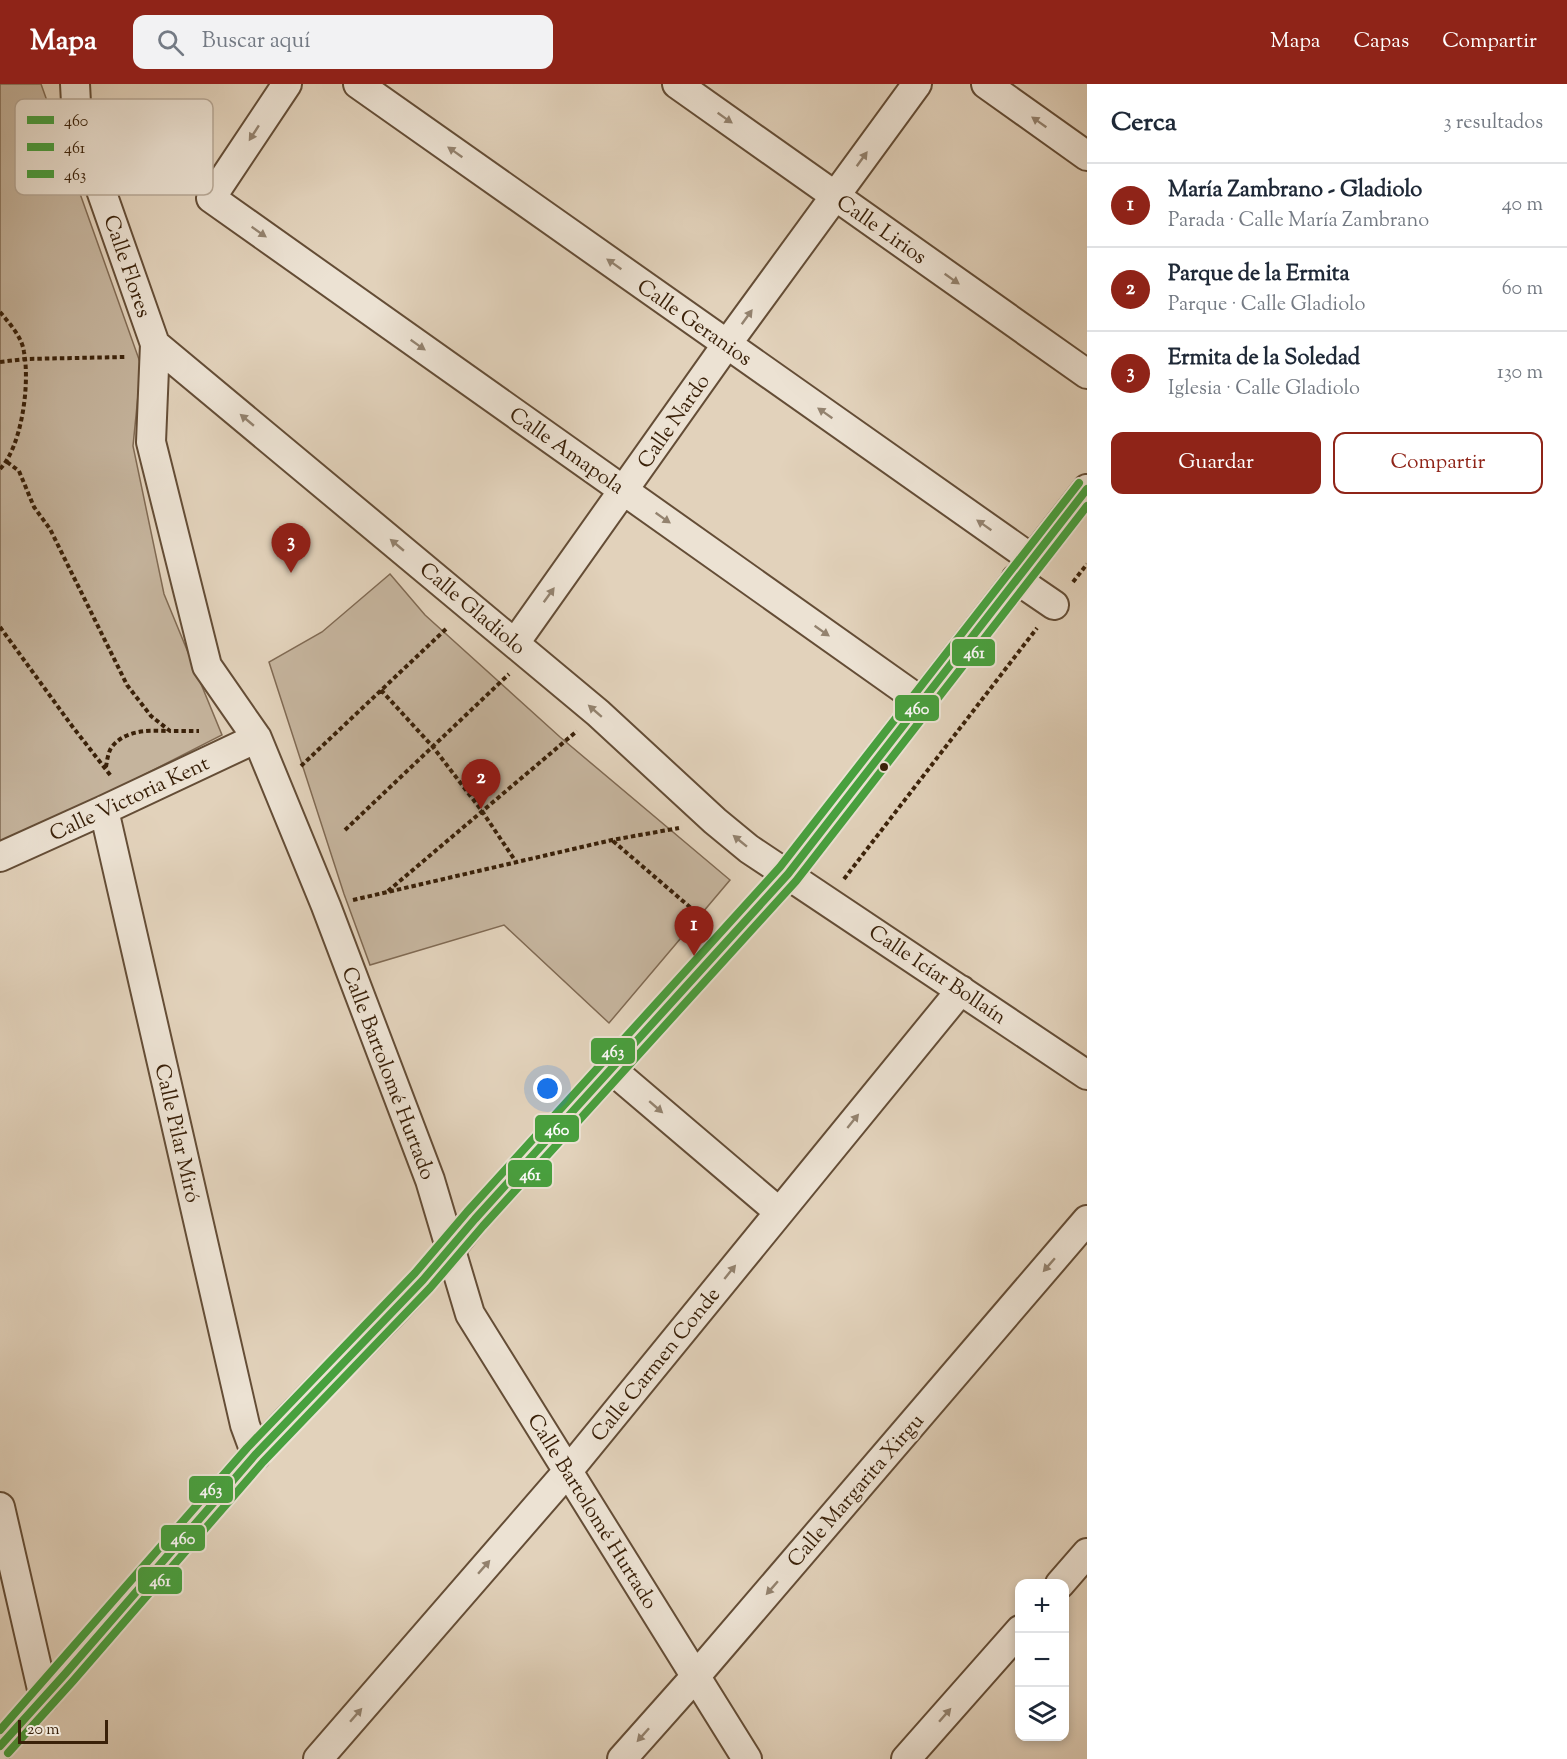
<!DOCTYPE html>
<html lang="es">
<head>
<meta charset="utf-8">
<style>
	:root { --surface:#fff; --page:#f2f2f3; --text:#1f2937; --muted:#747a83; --line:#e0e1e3; --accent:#8f2418 }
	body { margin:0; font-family:"Sorts Mill Goudy",serif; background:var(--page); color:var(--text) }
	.controls { position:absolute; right:18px; bottom:18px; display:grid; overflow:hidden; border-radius:12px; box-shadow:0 3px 9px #0003 }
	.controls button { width:54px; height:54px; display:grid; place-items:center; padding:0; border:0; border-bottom:2px solid var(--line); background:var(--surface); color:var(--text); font:30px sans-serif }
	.scale { position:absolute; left:18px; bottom:15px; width:90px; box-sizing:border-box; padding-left:6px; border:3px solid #3a2109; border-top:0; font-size:16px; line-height:21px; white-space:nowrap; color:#3a2109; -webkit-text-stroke:4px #ece2d3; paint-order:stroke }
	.you { position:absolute; left:548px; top:1005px; width:21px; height:21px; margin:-15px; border:4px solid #fff; border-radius:50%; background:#1a73e8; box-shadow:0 0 0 9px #1a73e833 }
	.badge { display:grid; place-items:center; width:39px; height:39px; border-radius:50%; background:var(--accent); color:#fff; font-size:20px; font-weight:700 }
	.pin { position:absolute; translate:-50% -50px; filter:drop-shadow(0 2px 3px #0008) }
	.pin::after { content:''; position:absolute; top:32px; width:21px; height:18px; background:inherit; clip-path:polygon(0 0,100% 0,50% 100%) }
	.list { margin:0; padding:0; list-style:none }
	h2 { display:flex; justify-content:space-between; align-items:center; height:78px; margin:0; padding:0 24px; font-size:26px }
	h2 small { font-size:20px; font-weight:400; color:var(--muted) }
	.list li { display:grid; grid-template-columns:39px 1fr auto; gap:18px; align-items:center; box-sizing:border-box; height:84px; padding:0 24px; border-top:2px solid var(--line) }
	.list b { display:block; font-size:22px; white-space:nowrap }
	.list p { margin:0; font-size:20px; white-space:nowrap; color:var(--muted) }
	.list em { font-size:20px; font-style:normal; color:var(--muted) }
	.actions { display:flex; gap:12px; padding:18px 24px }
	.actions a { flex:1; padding:14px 0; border:2px solid var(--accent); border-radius:12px; text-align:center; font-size:21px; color:var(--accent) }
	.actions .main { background:var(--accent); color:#fff }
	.icon { flex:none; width:33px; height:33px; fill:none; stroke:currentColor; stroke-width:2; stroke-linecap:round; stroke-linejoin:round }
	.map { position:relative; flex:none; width:1087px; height:1675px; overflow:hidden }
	header { display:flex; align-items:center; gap:36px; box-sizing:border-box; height:84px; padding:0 30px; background:var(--accent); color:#fff }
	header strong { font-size:28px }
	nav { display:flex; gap:33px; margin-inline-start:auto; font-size:21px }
	.search { width:420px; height:54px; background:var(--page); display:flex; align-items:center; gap:15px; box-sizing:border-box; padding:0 21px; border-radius:12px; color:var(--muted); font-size:22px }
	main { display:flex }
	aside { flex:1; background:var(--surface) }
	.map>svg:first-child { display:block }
	.green { fill:#c5b49d; stroke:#806a53; stroke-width:1.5 }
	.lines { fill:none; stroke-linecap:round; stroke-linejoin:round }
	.minor-casing { stroke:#644d36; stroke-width:32 }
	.path { stroke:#3a2109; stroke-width:4; stroke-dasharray:4.5 3; stroke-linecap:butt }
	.minor { stroke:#ece2d3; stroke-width:28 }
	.bus-1-casing { stroke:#ece2d3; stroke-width:12 }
	.bus-2-casing { stroke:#ece2d3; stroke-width:12 }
	.bus-3-casing { stroke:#ece2d3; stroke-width:12 }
	.bus-1 { stroke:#48a03e; stroke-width:8 }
	.bus-2 { stroke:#48a03e; stroke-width:8 }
	.bus-3 { stroke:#48a03e; stroke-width:8 }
	.oneway { fill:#93826e }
	.bus-dot { fill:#3a2109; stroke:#ece2d3; stroke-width:2 }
	.labels { text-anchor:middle; stroke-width:6; stroke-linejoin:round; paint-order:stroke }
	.street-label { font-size:21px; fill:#3a2109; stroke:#ece2d3 }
	.key { fill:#ece2d3; stroke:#b7a896; stroke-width:1.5 }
	.key-label { font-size:16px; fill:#3a2109 }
	.line-badge { stroke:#ece2d3; stroke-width:2 }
	.badge-label { font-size:16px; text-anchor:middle; font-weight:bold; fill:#fff }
</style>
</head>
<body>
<header>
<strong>Mapa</strong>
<div class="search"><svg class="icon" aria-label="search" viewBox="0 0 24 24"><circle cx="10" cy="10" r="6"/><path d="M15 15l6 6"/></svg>Buscar aquí</div>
<nav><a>Mapa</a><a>Capas</a><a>Compartir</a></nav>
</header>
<main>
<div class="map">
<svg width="1087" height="1675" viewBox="0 0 1087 1675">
	<rect width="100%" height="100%" fill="#e2d2bb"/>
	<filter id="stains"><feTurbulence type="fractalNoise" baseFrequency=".00333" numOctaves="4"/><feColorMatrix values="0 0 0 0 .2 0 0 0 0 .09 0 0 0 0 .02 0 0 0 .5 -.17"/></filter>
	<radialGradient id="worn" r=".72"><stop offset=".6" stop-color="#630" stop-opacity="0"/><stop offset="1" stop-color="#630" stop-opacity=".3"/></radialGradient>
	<path class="green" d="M0,0H41L141,281L133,362L164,510L222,651L116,705L0,757Z
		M390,490L425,531L560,653L730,796L609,939L504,841L370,881L344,810L269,578L322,548Z"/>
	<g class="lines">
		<g class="minor-casing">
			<path id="minor" d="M75,0L77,38L155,260L151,358L207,582L257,654L326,822L430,1096L470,1230L747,1675
				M287,0L211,114L922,618
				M358,0L1032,475
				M677,0L1087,290
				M986,0L1087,72
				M155,260L598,629L715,737L749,765L1087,991
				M1016,495L1054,521
				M515,559L727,260L917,0
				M104,726L245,1341L256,1371
				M0,773L104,726L257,654
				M611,985L779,1128
				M0,1423L44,1614
				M1060,1500L1087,1469
				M0,1662C88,1567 169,1467 255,1371C328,1291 408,1220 475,1135L788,790L1087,405
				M318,1675L568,1387L961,906
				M622,1675L695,1593L1087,1136
				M906,1675L1020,1546"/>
		</g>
		<path class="path" d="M0,228C10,240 22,253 24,268C30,300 22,362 0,385
			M0,278L25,275L125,273
			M7,378L19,387L34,423L50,445L127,601L151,632L170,647H199
			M1073,498L1087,480
			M0,543L72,642L111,692
			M381,606L433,663L482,727L516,778
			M301,682L448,543
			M106,683C107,677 108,669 111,664C124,646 148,646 168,647
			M345,746L509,590
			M613,757L691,824
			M844,795L1037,544
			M388,807L577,647
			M353,816L612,756L679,744"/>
		<use href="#minor" class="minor"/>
		<g class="bus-1-casing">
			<path id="bus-1" d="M0,1662L65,1590L255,1371L423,1196L475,1135L788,790L1087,405"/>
		</g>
		<g class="bus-2-casing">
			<path id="bus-2" d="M8,1669L73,1597L263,1378L430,1204L483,1142L796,797L1087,422"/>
		</g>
		<g class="bus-3-casing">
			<path id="bus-3" d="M0,1646L247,1364L415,1189L467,1128L780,783L1079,399"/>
		</g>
		<use href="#bus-1" class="bus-1"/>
		<use href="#bus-2" class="bus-2"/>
		<use href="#bus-3" class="bus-3"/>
	</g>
	<defs><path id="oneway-solid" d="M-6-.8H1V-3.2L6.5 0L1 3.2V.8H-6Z" transform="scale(1.5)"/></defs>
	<g class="oneway">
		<use href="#oneway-solid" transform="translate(725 34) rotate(35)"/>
		<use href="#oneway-solid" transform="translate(1039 38) rotate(-145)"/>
		<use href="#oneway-solid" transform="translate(254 49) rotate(123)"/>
		<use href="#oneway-solid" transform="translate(455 68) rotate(-145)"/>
		<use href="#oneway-solid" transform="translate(862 75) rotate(-54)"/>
		<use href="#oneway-solid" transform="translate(259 148) rotate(35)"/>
		<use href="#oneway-solid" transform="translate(614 180) rotate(-145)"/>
		<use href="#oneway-solid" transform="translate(952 195) rotate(35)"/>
		<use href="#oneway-solid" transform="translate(747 233) rotate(-54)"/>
		<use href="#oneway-solid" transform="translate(418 261) rotate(35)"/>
		<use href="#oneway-solid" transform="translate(825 329) rotate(-145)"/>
		<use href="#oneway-solid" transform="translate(247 336) rotate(-140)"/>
		<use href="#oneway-solid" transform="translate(663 434) rotate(35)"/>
		<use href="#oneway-solid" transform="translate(984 441) rotate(-145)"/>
		<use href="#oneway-solid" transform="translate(397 461) rotate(-140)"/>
		<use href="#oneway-solid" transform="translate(549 511) rotate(-54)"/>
		<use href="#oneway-solid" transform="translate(822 547) rotate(35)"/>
		<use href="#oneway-solid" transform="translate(595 627) rotate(-139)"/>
		<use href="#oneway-solid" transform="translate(740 757) rotate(-141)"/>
		<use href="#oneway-solid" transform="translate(656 1023) rotate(41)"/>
		<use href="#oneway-solid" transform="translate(853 1037) rotate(-51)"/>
		<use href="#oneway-solid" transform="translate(1049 1181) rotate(131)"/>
		<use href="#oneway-solid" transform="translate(730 1188) rotate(-51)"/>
		<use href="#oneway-solid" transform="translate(484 1483) rotate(-49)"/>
		<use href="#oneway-solid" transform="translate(772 1504) rotate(131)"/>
		<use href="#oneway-solid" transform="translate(356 1631) rotate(-49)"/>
		<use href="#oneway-solid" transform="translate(945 1631) rotate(-49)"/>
		<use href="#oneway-solid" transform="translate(643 1651) rotate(132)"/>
	</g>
	<circle class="bus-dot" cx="884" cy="683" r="5"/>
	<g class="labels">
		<g class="street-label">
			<text transform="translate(882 145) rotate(35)" y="7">Calle Lirios</text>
			<text transform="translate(128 182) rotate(71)" y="7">Calle Flores</text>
			<text transform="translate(695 238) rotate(35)" y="7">Calle Geranios</text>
			<text transform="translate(673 337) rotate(-55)" y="7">Calle Nardo</text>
			<text transform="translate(567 366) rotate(35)" y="7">Calle Amapola</text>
			<text transform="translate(473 524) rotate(40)" y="7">Calle Gladiolo</text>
			<text transform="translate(129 714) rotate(-25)" y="7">Calle Victoria Kent</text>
			<text transform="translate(938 890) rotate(34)" y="7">Calle Icíar Bollaín</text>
			<text transform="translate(389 989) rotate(69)" y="7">Calle Bartolomé Hurtado</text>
			<text transform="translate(178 1049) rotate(77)" y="7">Calle Pilar Miró</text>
			<text transform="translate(655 1280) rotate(-51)" y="7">Calle Carmen Conde</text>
			<text transform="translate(855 1406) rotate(-49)" y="7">Calle Margarita Xirgu</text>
			<text transform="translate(593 1427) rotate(58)" y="7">Calle Bartolomé Hurtado</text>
		</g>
	</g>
	<rect x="15" y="15" width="198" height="96" rx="9" class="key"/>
	<rect x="27" y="32" width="27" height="8" fill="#48a03e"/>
	<rect x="27" y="59" width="27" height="8" fill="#48a03e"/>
	<rect x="27" y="86" width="27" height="8" fill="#48a03e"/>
	<g class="key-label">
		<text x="64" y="42">460</text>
		<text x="64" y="69">461</text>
		<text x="64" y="96">463</text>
	</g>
	<g class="line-badge">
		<rect x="951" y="554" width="45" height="29" rx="6" fill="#48a03e"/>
		<rect x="894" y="610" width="46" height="28" rx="6" fill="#48a03e"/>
		<rect x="590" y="953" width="46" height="28" rx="6" fill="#48a03e"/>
		<rect x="534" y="1030" width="46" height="29" rx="6" fill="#48a03e"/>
		<rect x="507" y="1075" width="46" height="29" rx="6" fill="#48a03e"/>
		<rect x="188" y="1391" width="46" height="29" rx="6" fill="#48a03e"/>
		<rect x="160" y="1440" width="46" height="28" rx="6" fill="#48a03e"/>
		<rect x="137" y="1482" width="46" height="29" rx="6" fill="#48a03e"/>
	</g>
	<g class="badge-label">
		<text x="974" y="574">461</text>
		<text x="917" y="630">460</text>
		<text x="613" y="973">463</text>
		<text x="557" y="1051">460</text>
		<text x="530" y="1096">461</text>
		<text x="211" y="1411">463</text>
		<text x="183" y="1460">460</text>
		<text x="160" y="1502">461</text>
	</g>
	<rect width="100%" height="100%" filter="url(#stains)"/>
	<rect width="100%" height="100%" fill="url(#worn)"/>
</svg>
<div class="controls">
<button>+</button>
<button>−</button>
<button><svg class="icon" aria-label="layers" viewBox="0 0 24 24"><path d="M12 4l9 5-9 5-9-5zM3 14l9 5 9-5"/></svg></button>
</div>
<div class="scale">20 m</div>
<div class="you"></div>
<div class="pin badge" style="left:694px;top:872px">1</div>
<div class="pin badge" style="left:481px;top:725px">2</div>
<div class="pin badge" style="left:291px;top:489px">3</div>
</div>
<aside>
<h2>Cerca<small>3 resultados</small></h2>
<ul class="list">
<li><span class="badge">1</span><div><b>María Zambrano - Gladiolo</b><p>Parada · Calle María Zambrano</p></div><em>40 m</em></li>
<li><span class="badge">2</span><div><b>Parque de la Ermita</b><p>Parque · Calle Gladiolo</p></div><em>60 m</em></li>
<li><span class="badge">3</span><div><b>Ermita de la Soledad</b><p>Iglesia · Calle Gladiolo</p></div><em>130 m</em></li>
</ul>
<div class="actions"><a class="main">Guardar</a><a>Compartir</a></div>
</aside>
</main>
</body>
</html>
